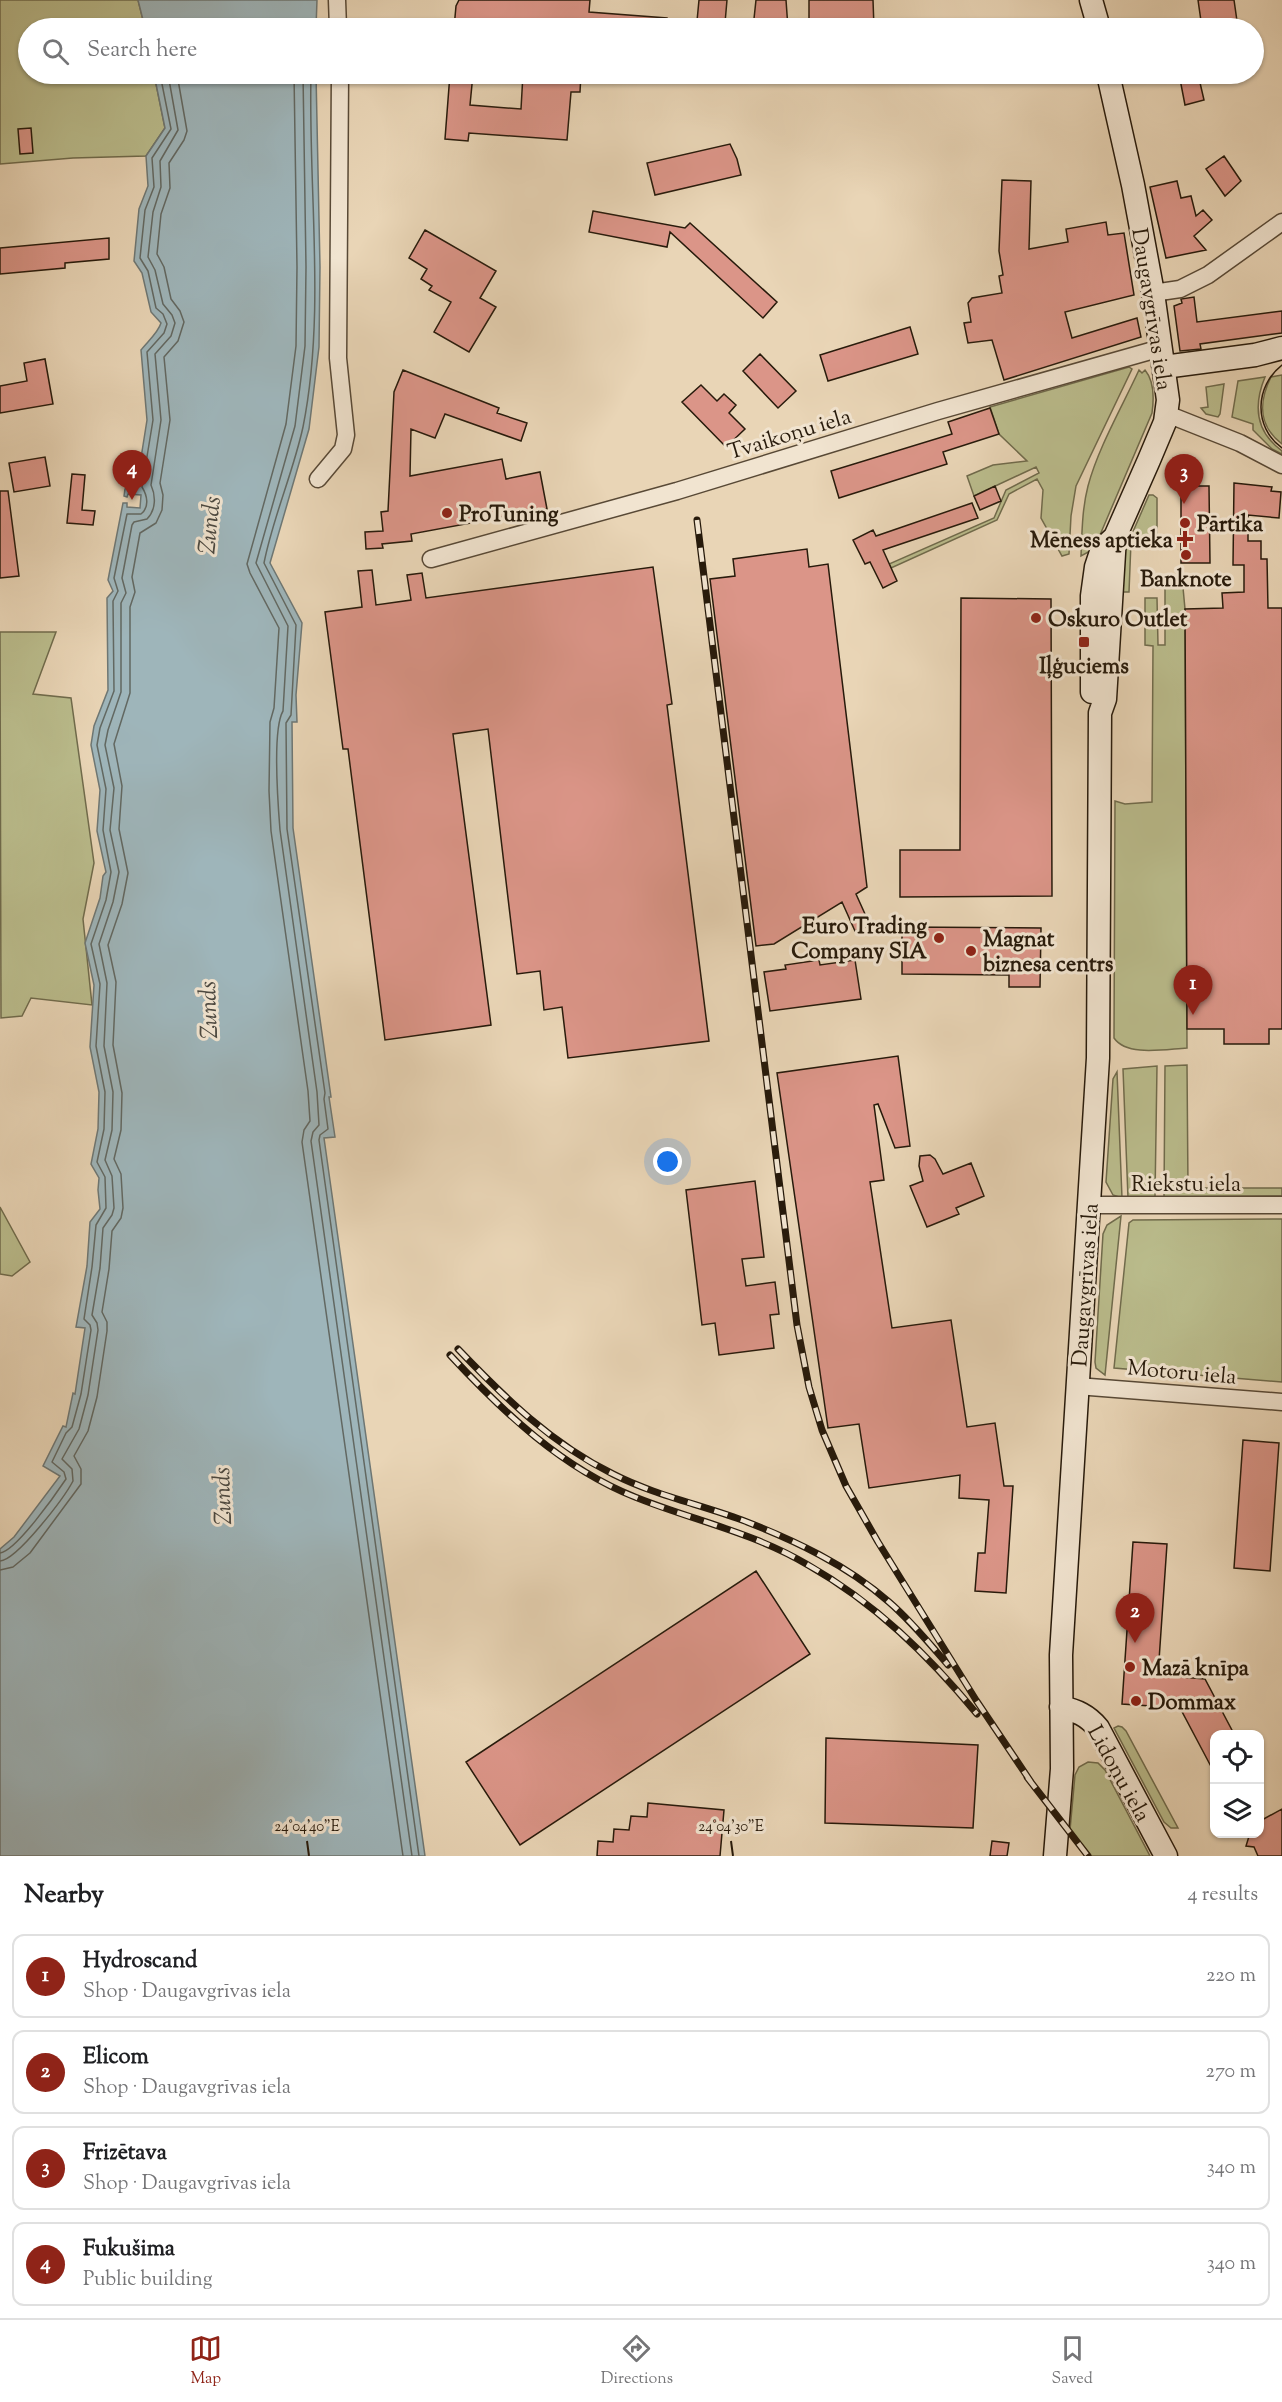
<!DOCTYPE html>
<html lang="en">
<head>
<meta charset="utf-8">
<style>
	:root { --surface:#fff; --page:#f6f6f6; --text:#202124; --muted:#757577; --line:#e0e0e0; --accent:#8f2418 }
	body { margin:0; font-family:"Sorts Mill Goudy",serif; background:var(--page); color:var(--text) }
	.controls { position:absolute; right:18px; bottom:18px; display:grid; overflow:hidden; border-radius:12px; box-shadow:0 2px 4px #0004 }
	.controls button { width:54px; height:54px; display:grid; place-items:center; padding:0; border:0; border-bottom:2px solid var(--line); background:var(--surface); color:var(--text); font:30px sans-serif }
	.you { position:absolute; left:668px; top:1162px; width:21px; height:21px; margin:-15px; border:4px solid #fff; border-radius:50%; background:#1a73e8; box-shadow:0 0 0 9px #1a73e833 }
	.badge { display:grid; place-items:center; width:39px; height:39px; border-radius:50%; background:var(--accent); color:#fff; font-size:20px; font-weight:700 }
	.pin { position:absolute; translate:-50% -50px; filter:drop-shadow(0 2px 3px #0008) }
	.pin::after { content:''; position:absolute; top:32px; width:21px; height:18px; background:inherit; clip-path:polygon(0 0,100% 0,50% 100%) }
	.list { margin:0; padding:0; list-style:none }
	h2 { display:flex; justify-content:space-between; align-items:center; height:78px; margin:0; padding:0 24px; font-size:26px }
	h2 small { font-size:20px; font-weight:400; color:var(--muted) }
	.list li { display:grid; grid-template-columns:39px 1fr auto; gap:18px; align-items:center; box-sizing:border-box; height:84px; margin:0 12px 12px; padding:0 12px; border:2px solid var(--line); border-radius:12px }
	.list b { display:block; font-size:22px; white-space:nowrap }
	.list p { margin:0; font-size:20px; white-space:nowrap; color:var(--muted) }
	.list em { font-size:20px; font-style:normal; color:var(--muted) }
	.icon { flex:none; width:33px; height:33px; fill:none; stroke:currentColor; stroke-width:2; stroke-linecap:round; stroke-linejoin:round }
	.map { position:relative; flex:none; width:1282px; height:1856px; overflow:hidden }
	.search { position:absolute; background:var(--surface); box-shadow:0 2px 4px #0004; left:18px; right:18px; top:18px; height:66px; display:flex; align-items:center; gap:15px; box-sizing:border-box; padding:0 21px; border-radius:33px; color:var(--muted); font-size:22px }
	.sheet { height:462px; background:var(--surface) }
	nav { display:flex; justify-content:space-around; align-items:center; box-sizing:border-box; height:84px; border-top:2px solid var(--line); background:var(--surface); font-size:16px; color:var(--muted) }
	nav a { display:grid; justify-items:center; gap:3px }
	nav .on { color:var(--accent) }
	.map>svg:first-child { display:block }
	.green { fill:#babc8c; stroke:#706b4c; stroke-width:1.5 }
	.water { fill:#9eb5ba; stroke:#6e7774; stroke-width:1.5 }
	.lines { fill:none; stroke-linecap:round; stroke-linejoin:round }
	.shore { stroke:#626862; stroke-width:1.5 }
	.building { fill:#db9588; stroke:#271a0b; stroke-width:1.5 }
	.street-casing { stroke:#584936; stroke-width:19 }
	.secondary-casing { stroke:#271a0b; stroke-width:25 }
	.street { stroke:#f1e4d0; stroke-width:16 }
	.secondary { stroke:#f1e4d0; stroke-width:22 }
	.tram { stroke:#271a0b; stroke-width:1.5 }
	.rail-casing { stroke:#271a0b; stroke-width:7 }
	.rail { stroke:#f1e4d0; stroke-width:4.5; stroke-dasharray:14; stroke-linecap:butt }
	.ticks { fill:none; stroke:#271a0b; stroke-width:2 }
	.poi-dot { fill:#8f2418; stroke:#f1e4d0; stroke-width:2 }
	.labels { text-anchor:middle; stroke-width:6; stroke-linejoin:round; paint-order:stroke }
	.street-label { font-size:22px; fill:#271a0b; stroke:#f1e4d0 }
	.poi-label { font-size:22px; font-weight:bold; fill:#271a0b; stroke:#f1e4d0; text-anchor:start }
	.water-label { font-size:24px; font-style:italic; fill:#4b4840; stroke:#f1e4d0 }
	.ticks-label { font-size:15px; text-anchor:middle; fill:#271a0b; stroke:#f1e4d0; stroke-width:6; stroke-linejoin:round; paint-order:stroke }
</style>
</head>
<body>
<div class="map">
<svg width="1282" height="1856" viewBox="0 0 1282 1856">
	<rect width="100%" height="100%" fill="#e9d5b6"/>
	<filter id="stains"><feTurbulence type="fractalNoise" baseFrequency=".00333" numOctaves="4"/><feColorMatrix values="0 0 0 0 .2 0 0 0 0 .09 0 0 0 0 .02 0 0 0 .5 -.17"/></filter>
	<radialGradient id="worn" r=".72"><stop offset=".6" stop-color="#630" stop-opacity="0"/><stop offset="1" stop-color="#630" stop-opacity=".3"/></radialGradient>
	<path class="green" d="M0,0H138L145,28H28V74H154L165,128L146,156L73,158L0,164Z
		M1129,367L1132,369L1076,486L1071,516L1069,554L1062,556L1041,518L1043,490L1037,479L1009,494L997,520L891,568L889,564L994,518L1006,490L1039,473L1036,467L974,496L967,476L993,465L1027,461L999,434L990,407Z
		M1139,370L1142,373L1145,370C1155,382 1154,399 1152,413L1094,549L1081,556C1082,533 1082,509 1088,486C1098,448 1122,407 1139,370Z
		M1282,375V444C1258,426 1259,401 1271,377Z
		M1265,377C1253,406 1256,432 1282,451V454L1272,449L1253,430V424L1232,417L1238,381Z
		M1224,384L1220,414L1218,417L1206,414L1201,408L1208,407L1206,387Z
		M1149,495H1153L1157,498V542H1131L1129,592H1116L1118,566Z
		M1174,577H1182L1185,609L1187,1048C1166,1049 1127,1057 1114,1038L1115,801L1125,804L1152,802L1153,646L1145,645V598H1157L1158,645H1165V583Z
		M0,632H56L33,694L71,698L94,863L83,919L92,1005L31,998L22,1016L1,1018Z
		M1187,1065L1188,1188H1282V1196L1164,1197L1165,1066Z
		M1157,1066L1155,1197L1128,1198L1123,1069Z
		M1117,1072L1122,1198L1113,1195L1106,1182L1113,1079Z
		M0,1207L30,1262L12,1276L0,1274Z
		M1121,1216L1105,1375L1096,1368L1095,1362L1103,1234L1107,1225Z
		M1282,1219V1382L1114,1368L1129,1223L1133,1220Z
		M1118,1726L1122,1727L1126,1731L1178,1828H1171L1164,1822L1114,1728Z
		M1088,1762L1098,1763L1105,1770L1150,1856H1091L1070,1830L1075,1775L1079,1767Z"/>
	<path class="water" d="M138,0H317L316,28H145Z
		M154,74H316L320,267L319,347L309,429L270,563L302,623L296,695L297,722H292L293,828L331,1097H329L335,1137L324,1138L425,1856H0V1549L14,1537L60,1476L43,1466L63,1426L66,1427L73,1393L75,1394L85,1328L76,1327L87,1266L90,1222L100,1209L98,1190L99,1178L91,1164L98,1129L99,1092L90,1047L94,985L85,943L100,898L103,876L106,872L97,831L100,790L91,745L94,726L108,690L107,598L113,591L108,580L123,503H127V507L140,508L141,495L128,494L127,497L124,496L125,489L137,483L147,420L141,350C147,342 158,333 161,323L151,312L142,273L134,261L139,209L148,186L146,156L165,128Z"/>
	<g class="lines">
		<path class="shore" d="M294,74L297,267L296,346L286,424L247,564L250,573L279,628L274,708L270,722L269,791L271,831L308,1091L310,1121L304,1130L302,1142L403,1856
			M303,74L306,267L305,346L295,426L256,563L288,626L283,711C272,730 278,805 280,830L317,1092L319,1125L313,1132L311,1141L412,1856
			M311,74C308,191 326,312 303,427C293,473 273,517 264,563L296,625L291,715L286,723L287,829L325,1093L324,1099L328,1129L320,1135L319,1140L419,1856
			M0,1553C16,1551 56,1494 66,1479L64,1472L52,1462L66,1433L72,1427L81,1394L91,1330L90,1325L84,1319L92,1267L96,1225L106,1208L105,1177L97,1162L104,1129L105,1092L96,1046L100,984L91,944L106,900L111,872L103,830L106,789L97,745L100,728L114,691L113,601L118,591L114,578L127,514H141C150,507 147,495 142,487L153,420L147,352L164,333L167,324L163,314L156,308L148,271L140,258L145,210L154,187L152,158L171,129L160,74
			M0,1561C17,1560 64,1498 73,1481L72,1469L62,1459L79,1429L88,1395L98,1330L97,1323L92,1315L100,1268L103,1228L112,1215L114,1208L112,1176L105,1160L112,1130L113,1092L104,1046L107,983L99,944L113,902L119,872L110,830L114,788L105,745L108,730L121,692V603L126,593L122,578L132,525L134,522L147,519C156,510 156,496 151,485L161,420L155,354L171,336L175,323L172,315L163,304L155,270L148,257L153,212L161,187L160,161L178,130L168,74
			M0,1570L13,1567L30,1553L81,1484V1469L74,1456L88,1431L97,1397L107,1331V1322L102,1312L109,1269L112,1231L121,1218L123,1208L121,1174L114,1159L121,1130L122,1093L113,1045L116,982L108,945L122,904L128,873L119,829L122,786L114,744L130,693V607L135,592L132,577L140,533L156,523L162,510L163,495L160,483L170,420L164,357L178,341L184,322L180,311L171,299L164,267L157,254L161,214L170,188L169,163L184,140L187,131L177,74"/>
	</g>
	<path class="building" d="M459,0H590L589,12L667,18V28H454L456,6Z
		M699,0H727L725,23L697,21Z
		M756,0H786L788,28H753Z
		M809,0H873L874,28H827V26H809Z
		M1198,0H1234L1238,28H1202Z
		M450,74H473L470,105L521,109L523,74H581L580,92H571L567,140L469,133L468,141L445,139Z
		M1179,74H1198L1204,100L1185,105Z
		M31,128L33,153L20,154L18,129Z
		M730,144L737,159L741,175L655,195L647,163Z
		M1224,156L1241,181L1225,196L1206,169Z
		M1002,180L1031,181L1029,249L1068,242L1066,229L1106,222L1108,235L1124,233L1134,295L1065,312L1072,338L1137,318L1141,337L1004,380L992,340L968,343L964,323L971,322L968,303L972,298L1002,293L999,276L1003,275L999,251Z
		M1177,181L1181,198L1191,196L1196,216L1203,210L1212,220L1194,236L1206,250L1166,258L1150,187Z
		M593,211L685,228L690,223L777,302L763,318L670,232L667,247L589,232Z
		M425,230L496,271L480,298L496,307L469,352L434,332L451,302L429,290L432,286L421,279L427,269L409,258Z
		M109,238V259L65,263V268L0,274V248Z
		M1194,297L1197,322L1282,311V333L1200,344L1201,349L1180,351L1174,306L1182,303L1181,299Z
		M910,327L918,354L828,381L820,355Z
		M760,354L796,391L778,408L743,371Z
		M45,359L53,404L0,413V386L27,381L24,363Z
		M403,370L499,408L497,413L527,423L521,441L445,414L435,438L411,429L410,476L502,459L506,479L540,472L547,509L411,534L412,541L382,544L383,548L366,549L365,532L383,531L381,512L388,511L394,392Z
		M701,385L717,401L724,394L736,405L729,413L745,429L726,447L682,402Z
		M990,408L999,434L943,452L947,464L839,498L831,471L952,434L948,422Z
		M45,457L50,486L14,492L9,463Z
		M72,474L85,475L82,510L95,511L93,525L67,523Z
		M1234,483L1272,487L1271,491L1281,492L1279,518L1248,515V541H1261V559H1267L1268,608H1282V1029H1269V1044H1224V1029H1187L1185,609L1223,608L1222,593L1244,592V565H1233Z
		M995,486L1001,501L980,510L974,496Z
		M1190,486H1209L1210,563H1181V487Z
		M0,491H8L19,576L0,578Z
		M972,503L978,518L883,550L897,581L883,588L870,562L865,564L853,540L873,530L876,536Z
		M807,549L809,567L828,564L867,887L856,894L870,925L855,931L842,902L774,944L756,946L710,579L735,576L733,559Z
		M653,567L672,704L667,705L709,1041L568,1058L562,1007L544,1010L540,971L517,974L488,729L453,734L491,1025L385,1040L348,749H343L325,612L362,607L358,571L372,570L376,605L411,600L407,575L422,573L426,598Z
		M961,598L1051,599L1052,896L900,897V850H960Z
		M902,927L1041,928L1040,987H1009V975L902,974Z
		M819,960L820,965L855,960L861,999L770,1011L764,972L786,969L785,965Z
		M898,1056L910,1146L895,1148L878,1104L874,1105L884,1180L870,1182L892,1328L951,1320L967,1427L995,1423L1004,1486H1013L1006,1593L975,1591L978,1553H985L989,1500L959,1498L960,1475L869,1488L859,1424L828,1428L777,1073Z
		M930,1155L935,1159L943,1174L971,1163L984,1196L956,1208L959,1214L927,1227L910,1186L923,1181L919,1166L920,1156Z
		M755,1181L764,1257L742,1259L746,1286L775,1282L779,1314L770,1315L774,1348L719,1355L715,1323L702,1325L686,1190Z
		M1243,1440L1279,1443L1270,1571L1234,1568Z
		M1133,1542L1167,1544L1158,1675L1205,1679L1234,1734H1215V1774L1180,1708L1122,1704Z
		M756,1571L810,1654L520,1845L466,1762Z
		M826,1738L978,1745L973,1828L825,1823Z
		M648,1803L724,1810L720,1856H597L598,1841L613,1842L614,1829L629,1830L631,1816L647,1817Z
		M1282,1809V1856H1258L1254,1847L1246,1846L1250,1833H1260V1821Z
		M992,1841L1009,1843L1007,1856H990Z"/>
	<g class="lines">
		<g class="street-casing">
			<path id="street" d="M337,0L338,28
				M1153,293L1180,289L1208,275L1282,222
				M1167,414L1240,443L1282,465
				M318,479L343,449L346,435L338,358L340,74
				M431,559L677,491L938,411L1161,348
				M1089,1205H1282
				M1077,1386L1282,1402"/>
		</g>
		<g class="secondary-casing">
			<path id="secondary" d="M1091,0L1099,28
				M1164,367L1255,355L1282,348
				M1092,692V596L1096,567L1102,549L1115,537L1149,460L1165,422L1168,400L1153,293L1133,185L1108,74
				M1061,1707C1077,1711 1087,1715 1098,1728L1166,1856
				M1055,1856L1062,1769L1061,1655L1098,1058L1100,713L1105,699L1115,537"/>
		</g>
		<use href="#street" class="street"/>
		<use href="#secondary" class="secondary"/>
		<path class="tram" d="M1282,365C1255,386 1253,427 1282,448"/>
		<g class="rail-casing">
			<path id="rail" d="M697,520L797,1325L809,1387L822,1430L846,1486L878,1542L976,1700L1031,1782
				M458,1349C505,1398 552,1444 613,1474C654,1495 699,1504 742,1520C794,1540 847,1565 889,1602C911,1621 929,1643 948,1665
				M450,1355C503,1412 562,1468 635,1497C692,1520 755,1533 808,1565C875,1603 928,1655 977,1714
				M1027,1777L1088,1856"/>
		</g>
		<use href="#rail" class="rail"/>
	</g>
	<path class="ticks" d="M307,1841L309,1856M731,1841L733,1856"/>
	<g class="poi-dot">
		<circle cx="447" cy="513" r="6"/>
		<circle cx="1185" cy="523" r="6"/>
		<path d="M1182 530h6v6h6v6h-6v6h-6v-6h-6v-6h6z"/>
		<circle cx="1186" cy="555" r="6"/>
		<circle cx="1036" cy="618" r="6"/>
		<rect x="1078" y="636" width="12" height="12" rx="3"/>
		<circle cx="939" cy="938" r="6"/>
		<circle cx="971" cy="951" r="6"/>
		<circle cx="1130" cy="1667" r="6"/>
		<circle cx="1136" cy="1701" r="6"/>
	</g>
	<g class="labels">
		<g class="street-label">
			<text transform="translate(1153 309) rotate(81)" y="8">Daugavgrīvas iela</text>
			<text transform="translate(789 433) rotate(-17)" y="8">Tvaikoņu iela</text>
			<text x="1186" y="1191">Riekstu iela</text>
			<text transform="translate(1084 1285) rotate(-86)" y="8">Daugavgrīvas iela</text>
			<text transform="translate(1182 1371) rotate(5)" y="8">Motoru iela</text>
			<text transform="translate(1120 1773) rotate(61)" y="8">Lidoņu iela</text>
		</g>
		<g class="poi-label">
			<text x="459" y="521">ProTuning</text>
			<text x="1197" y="531">Pārtika</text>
			<text x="1173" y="547" text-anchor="end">Mēness aptieka</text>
			<text x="1186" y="586" text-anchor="middle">Banknote</text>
			<text x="1048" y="626">Oskuro Outlet</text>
			<text x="1084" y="673" text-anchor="middle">Iļģuciems</text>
			<text x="927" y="933" text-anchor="end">Euro Trading<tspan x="927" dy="25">Company SIA</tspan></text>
			<text x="983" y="946">Magnat<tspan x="983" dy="25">biznesa centrs</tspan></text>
			<text x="1142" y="1675">Mazā knīpa</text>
			<text x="1148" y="1709">Dommax</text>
		</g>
		<g class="water-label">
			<text transform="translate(209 525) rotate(-84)" y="8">Zunds</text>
			<text transform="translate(208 1010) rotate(-92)" y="8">Zunds</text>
			<text transform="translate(222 1496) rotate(-92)" y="8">Zunds</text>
		</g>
	</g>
	<g class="ticks-label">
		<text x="307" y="1831">24°04'40"E</text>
		<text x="731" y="1831">24°04'30"E</text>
	</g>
	<rect width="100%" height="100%" filter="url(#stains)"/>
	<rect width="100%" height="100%" fill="url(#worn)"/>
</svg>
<div class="controls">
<button><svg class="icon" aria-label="locate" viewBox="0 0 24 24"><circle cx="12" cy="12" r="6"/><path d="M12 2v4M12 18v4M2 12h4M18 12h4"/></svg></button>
<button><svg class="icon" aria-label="layers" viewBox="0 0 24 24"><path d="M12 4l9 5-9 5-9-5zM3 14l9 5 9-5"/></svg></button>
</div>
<div class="you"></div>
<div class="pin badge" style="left:1193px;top:1015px">1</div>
<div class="pin badge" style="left:1135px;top:1643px">2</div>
<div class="pin badge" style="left:1184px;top:504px">3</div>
<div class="pin badge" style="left:132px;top:500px">4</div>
<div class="search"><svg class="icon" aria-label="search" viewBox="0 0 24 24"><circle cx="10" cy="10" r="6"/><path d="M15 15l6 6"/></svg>Search here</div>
</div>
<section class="sheet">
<h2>Nearby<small>4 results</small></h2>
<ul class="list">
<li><span class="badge">1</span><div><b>Hydroscand</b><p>Shop · Daugavgrīvas iela</p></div><em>220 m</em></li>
<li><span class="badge">2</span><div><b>Elicom</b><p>Shop · Daugavgrīvas iela</p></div><em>270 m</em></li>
<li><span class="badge">3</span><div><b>Frizētava</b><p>Shop · Daugavgrīvas iela</p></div><em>340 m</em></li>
<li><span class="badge">4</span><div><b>Fukušima</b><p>Public building</p></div><em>340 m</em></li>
</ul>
</section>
<nav>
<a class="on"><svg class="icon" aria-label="map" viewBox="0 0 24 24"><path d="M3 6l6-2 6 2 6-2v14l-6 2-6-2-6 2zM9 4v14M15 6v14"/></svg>Map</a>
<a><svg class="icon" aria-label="directions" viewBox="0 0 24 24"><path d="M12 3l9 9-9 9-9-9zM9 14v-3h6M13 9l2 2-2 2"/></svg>Directions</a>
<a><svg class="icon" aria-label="saved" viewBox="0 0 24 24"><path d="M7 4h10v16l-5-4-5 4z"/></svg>Saved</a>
</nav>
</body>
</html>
